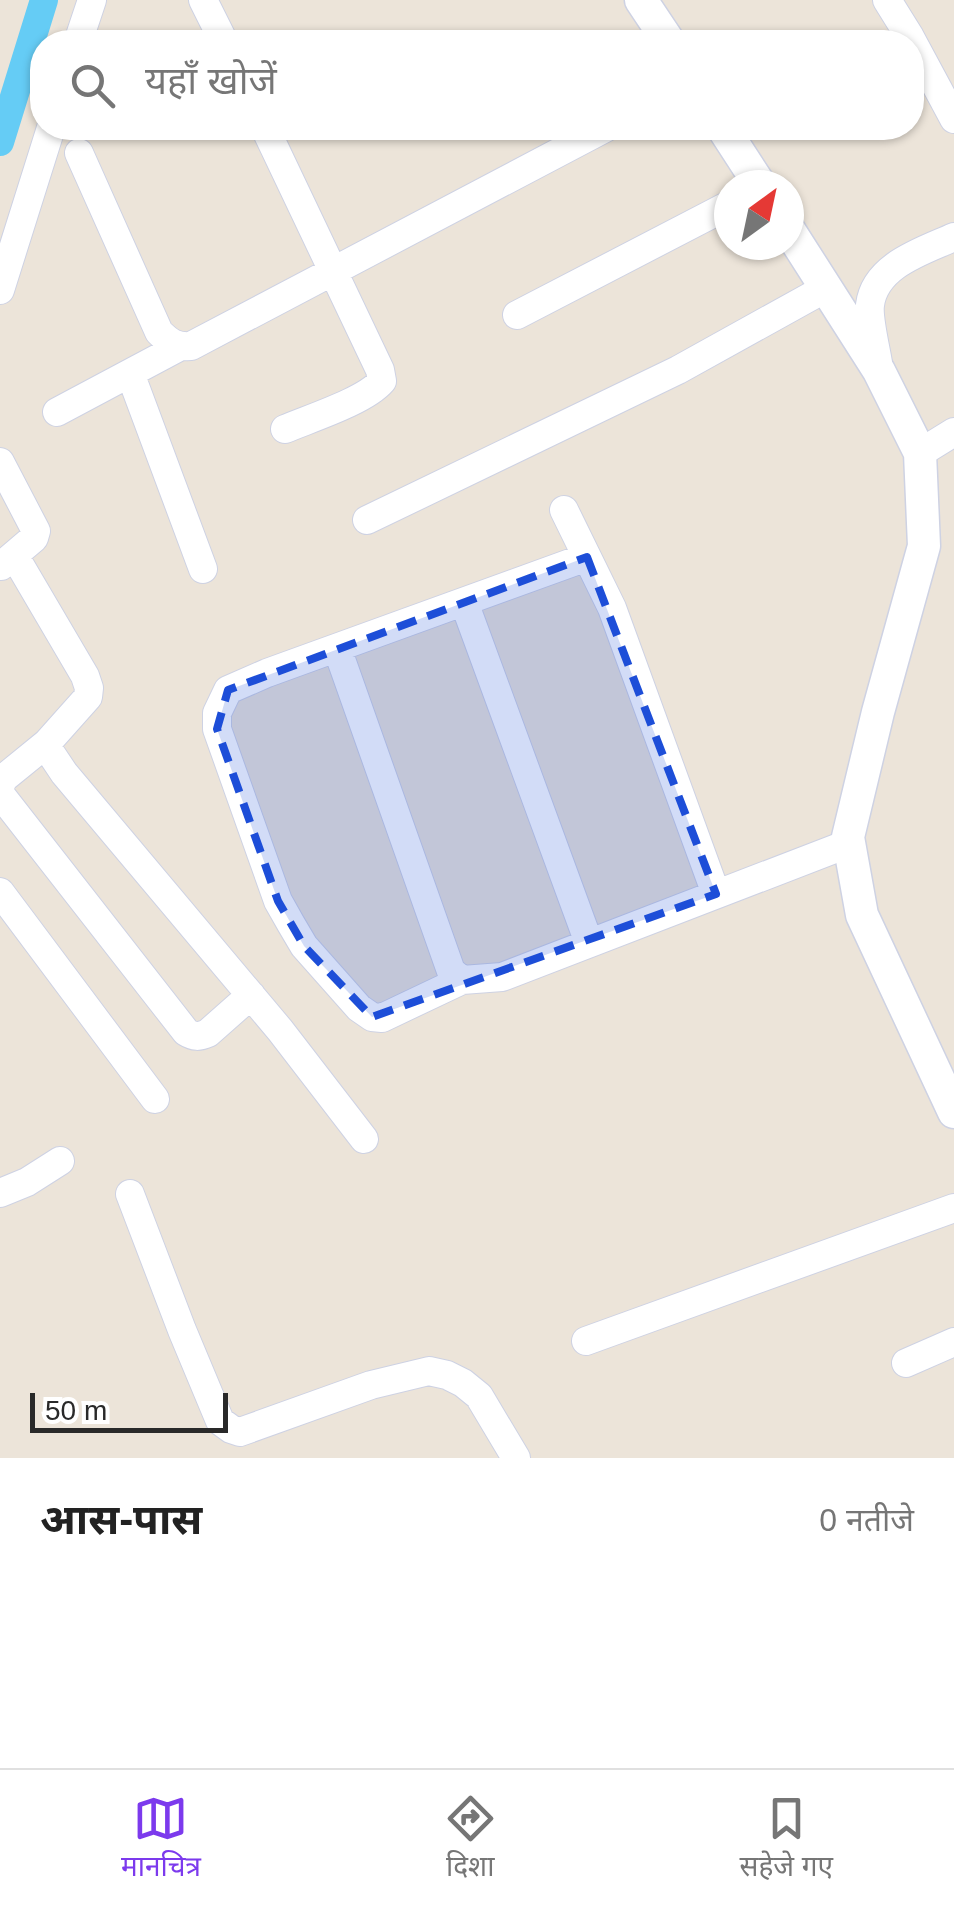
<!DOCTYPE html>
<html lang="hi">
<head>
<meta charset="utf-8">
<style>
	:root { --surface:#fff; --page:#f2f2f2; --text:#222; --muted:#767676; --line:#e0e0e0; --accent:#7c3aed }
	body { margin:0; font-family:Helvetica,"Noto Sans Devanagari",sans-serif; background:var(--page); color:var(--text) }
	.compass { position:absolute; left:714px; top:170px; width:90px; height:90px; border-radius:50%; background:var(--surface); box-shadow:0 2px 8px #0004; rotate:33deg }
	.scale { position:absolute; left:30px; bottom:25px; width:198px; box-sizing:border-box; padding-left:10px; border:5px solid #292929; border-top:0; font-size:28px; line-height:35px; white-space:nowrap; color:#292929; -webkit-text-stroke:8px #fff; paint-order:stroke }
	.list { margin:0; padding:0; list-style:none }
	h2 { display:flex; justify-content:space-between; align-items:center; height:130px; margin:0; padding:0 40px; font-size:42px }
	h2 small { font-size:32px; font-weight:400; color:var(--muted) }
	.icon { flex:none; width:55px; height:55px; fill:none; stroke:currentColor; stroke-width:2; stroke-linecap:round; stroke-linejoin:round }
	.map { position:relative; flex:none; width:954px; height:1458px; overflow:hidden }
	.search { position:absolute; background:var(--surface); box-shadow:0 2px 8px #0004; left:30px; right:30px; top:30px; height:110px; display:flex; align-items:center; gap:25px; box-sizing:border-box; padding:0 35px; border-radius:40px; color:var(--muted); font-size:38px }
	.sheet { height:310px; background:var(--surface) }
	nav { display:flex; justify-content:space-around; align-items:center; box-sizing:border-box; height:140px; border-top:2px solid var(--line); background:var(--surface); font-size:28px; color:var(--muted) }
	nav a { display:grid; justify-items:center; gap:5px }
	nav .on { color:var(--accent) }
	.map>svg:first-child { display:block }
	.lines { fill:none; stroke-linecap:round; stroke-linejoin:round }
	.canal { stroke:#65ccf5; stroke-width:28 }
	.minor-casing { stroke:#ced2e3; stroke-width:30 }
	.tertiary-casing { stroke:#ced2e3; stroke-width:35 }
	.minor { stroke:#fff; stroke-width:28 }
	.tertiary { stroke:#fff; stroke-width:32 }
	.marked { fill:#1d4ed8; fill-opacity:0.2; stroke:#1d4ed8; stroke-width:8; stroke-dasharray:20 12; stroke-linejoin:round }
</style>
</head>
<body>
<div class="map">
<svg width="954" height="1458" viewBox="0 0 954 1458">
	<rect width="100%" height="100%" fill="#ece4d9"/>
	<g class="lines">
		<path class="canal" d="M0,142L44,0"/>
		<g class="minor-casing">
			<path id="minor" d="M203,0L224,42
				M887,0L910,37L954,119
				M78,42L92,0
				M265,128L380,370L382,381C365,401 311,418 285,429
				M79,153L159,332C170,343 176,347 191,346L605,128
				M0,290L51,128
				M517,315L729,205
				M879,369C877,353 868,319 870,305C875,265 923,251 954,237
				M130,373L203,569
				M57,412L179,347
				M920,453L954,432
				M0,462L36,531L34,538L1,566
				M564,510L612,608L716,894
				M367,520L678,370L826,288
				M14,555L85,676L89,688L88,697L47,743L50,752L64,773L280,1030L364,1139
				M464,602L589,943
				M337,648L451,971L462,980L502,977L850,843
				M0,785L4,778L47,743
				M0,787L1,795L8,804L186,1032C194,1037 199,1037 208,1033L251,995
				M0,892L155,1099
				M462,980L382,1018L372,1017L359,1008L304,946L291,924L278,901L217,729V713L228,690L267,673L587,557
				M0,1193L27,1182L60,1161
				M130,1194L182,1330L220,1421L231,1429L240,1432L371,1385L429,1371L447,1375L463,1383L479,1396L516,1458
				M586,1341L954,1208
				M906,1363L954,1342"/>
		</g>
		<g class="tertiary-casing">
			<path id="tertiary" d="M641,0L669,42
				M723,128L760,185
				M789,230L879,371L920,453L924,546L878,712L848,837L862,915L954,1112"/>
		</g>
		<use href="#minor" class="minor"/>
		<use href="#tertiary" class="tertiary"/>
	</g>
	<path class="marked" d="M587,557L716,894L372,1017L304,946L278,901L217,729L228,690Z"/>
</svg>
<svg class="compass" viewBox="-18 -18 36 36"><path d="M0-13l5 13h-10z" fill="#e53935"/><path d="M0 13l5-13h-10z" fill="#767676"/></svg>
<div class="scale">50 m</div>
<div class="search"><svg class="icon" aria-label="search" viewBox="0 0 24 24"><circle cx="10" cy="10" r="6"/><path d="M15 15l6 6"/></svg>यहाँ खोजें</div>
</div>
<section class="sheet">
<h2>आस-पास<small>0 नतीजे</small></h2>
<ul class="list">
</ul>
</section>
<nav>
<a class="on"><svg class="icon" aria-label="map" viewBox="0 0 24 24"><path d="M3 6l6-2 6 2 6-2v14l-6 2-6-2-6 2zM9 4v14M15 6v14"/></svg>मानचित्र</a>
<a><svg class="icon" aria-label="directions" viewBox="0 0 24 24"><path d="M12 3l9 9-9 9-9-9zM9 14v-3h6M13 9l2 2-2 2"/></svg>दिशा</a>
<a><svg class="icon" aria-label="saved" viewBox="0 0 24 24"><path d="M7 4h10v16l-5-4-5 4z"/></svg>सहेजे गए</a>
</nav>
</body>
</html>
